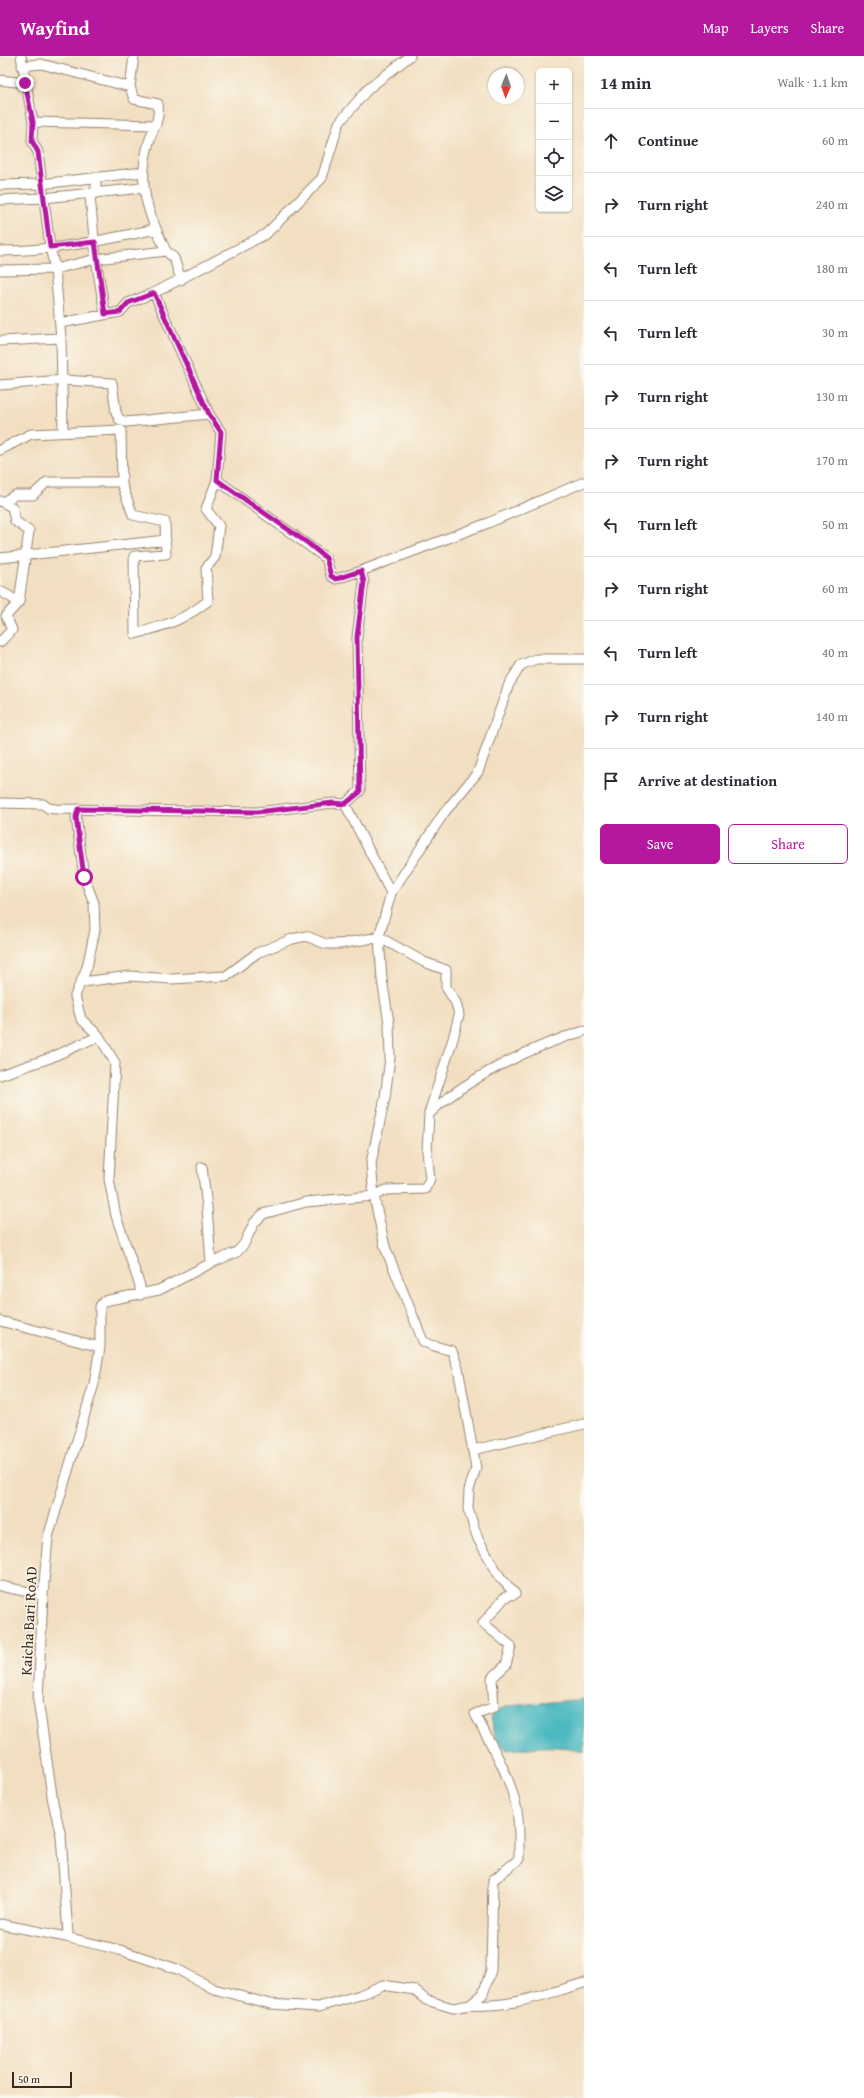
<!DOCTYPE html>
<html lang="en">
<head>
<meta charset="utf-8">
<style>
	:root { --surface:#fff; --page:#f2f2f3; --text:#2b2b33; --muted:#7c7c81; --line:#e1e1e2; --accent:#b5179e }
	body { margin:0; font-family:"Gentium Book Plus",serif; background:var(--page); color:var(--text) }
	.controls { position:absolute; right:12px; top:12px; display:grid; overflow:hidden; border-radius:6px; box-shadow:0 1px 3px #0004 }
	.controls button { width:36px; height:36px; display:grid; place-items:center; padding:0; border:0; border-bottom:1px solid var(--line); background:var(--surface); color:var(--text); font:20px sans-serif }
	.compass { position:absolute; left:488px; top:12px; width:36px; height:36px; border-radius:50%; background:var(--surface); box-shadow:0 1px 3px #0004; rotate:182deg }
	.scale { position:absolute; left:12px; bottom:10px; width:60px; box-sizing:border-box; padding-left:4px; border:2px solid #3b2a1e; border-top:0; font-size:11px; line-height:14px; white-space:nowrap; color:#3b2a1e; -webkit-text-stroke:3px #fbf7ec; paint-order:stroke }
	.stop { position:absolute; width:12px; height:12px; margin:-9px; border:3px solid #b5179e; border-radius:50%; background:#fff }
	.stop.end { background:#b5179e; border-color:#fff; box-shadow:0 1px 4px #0008 }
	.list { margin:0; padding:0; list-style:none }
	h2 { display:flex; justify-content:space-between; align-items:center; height:52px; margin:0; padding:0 16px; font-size:17px }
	h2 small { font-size:13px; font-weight:400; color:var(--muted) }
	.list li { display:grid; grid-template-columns:26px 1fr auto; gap:12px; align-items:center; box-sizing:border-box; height:64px; padding:0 16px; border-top:1px solid var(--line) }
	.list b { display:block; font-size:15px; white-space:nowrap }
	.list em { font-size:13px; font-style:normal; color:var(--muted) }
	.actions { display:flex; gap:8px; padding:12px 16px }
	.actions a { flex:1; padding:9px 0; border:1px solid var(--accent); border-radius:6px; text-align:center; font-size:14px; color:var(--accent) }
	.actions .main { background:var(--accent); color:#fff }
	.icon { flex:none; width:22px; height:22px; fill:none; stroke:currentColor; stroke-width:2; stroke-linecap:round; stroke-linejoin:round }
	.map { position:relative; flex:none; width:584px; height:2042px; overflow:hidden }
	header { display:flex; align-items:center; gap:24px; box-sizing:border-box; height:56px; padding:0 20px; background:var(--accent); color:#fff }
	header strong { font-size:19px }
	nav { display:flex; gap:22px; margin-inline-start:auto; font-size:14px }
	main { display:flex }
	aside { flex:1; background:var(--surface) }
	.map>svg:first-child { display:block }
	.water { fill:#49b8c0; stroke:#42716f }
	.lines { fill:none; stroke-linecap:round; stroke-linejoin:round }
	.minor-casing { stroke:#968470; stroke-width:11 }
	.minor { stroke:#fff; stroke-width:9 }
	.route { stroke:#b5179e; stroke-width:5 }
	.labels { text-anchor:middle; stroke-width:3; stroke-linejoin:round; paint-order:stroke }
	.street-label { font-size:15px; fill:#3b2a1e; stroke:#fbf7ec }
</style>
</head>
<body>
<header>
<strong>Wayfind</strong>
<nav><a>Map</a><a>Layers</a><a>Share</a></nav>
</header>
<main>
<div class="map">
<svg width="584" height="2042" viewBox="0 0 584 2042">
	<rect width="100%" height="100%" fill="#fbf7ec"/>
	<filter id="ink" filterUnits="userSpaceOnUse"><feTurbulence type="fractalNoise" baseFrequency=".025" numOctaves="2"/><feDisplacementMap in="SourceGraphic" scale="8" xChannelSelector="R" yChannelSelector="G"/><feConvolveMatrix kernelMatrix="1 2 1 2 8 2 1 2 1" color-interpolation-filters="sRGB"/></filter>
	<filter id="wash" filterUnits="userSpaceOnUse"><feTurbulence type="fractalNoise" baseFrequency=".012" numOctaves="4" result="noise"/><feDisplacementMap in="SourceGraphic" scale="16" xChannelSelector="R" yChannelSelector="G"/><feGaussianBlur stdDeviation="0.9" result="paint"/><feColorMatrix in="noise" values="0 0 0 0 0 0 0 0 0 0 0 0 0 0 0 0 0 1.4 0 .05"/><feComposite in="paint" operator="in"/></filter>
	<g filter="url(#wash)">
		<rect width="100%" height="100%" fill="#f2dfc1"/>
		<path class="water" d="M584,1643V1696C560,1687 532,1692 507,1694L496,1683L491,1661L496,1655L508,1650Z"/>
	</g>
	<g filter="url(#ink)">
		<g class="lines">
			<g class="minor-casing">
				<path id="minor" d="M134,0L130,31L134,43L158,48C160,67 153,70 149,86C136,130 148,156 166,195
					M22,10L41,8L130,31
					M0,24L25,27
					M33,66L156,69
					M96,121V137L90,140L96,203L105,258
					M0,129L41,128L143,116
					M0,144L43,142L143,132
					M0,195C52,195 105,184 156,173
					M0,214L55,213L96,203L166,195L174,202L181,224
					M60,267L120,256L128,247L154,237
					M61,282L63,375
					M0,285L61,282L55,213L50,191L38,96L32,85L33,66L21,0
					M0,329L62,324L112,327L116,356L119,363L126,366L209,358
					M0,394L31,378L121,374L122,429L133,459L165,466L166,498L134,500L135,578C166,569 182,565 208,545L206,512L215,501L219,470L206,453L217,424
					M0,445L12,451L15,465L29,475L19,546L6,560L12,574L0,586
					M3,446L15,439H33L47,426H122
					M0,502L166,484
					M361,515L488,467L584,426
					M0,535L19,546
					M0,747L43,748L48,752L55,753L257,756L333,747L345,748L360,735L357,581L364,526L361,515L336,523L331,520L326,502L217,424L221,376L209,358L154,237L266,178L322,122L339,67L368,33L410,0
					M345,748L391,837
					M78,753L76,761L84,821L94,847L95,874L87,911L75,940L81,963L99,980L115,1007L109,1123L116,1160L140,1230V1239
					M82,926L130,920L171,923L226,920L257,897L292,883L306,880L326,888H340L379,881L424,906L446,914V931L456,947L459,959L453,983L429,1057
					M0,1019L50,1002L99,980
					M202,1111L207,1151L211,1207
					M0,1265L100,1291L94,1328L48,1481L43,1539L38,1644L53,1746L61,1780L68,1878L66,1881
					M100,1291V1250L104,1245L159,1234L211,1207L237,1196L244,1188L254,1167L263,1158L306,1146L374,1140L386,1134L425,1133L430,1123L427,1096L429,1058C465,1023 535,989 584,975
					M473,1394L584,1368
					M0,1530L43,1539
					M0,1868L66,1881L120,1894L177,1913L214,1933L270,1948L318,1951L360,1939L383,1929L414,1934L426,1944L453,1952L470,1949L483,1938L491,1914L493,1824L519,1803C519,1784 520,1761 514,1742C506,1712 489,1685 475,1658L494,1651L492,1622L506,1609L511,1590L483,1567L505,1541L515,1538L500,1521L478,1483L468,1453L469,1434L476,1412L458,1312L452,1295C442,1291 432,1291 423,1285L385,1191L374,1140L371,1107L385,1042L390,1001L389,967L382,923L379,881L391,837L444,757L478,716L509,628L521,609L536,603H584
					M470,1949C510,1952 546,1938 584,1927"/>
			</g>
			<use href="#minor" class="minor"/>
		</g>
	</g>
	<g class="lines" filter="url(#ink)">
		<path class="route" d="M25,27L33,66L32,85L38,96L50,191L95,186L105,258L120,256L128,247L154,237L209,358L221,376L217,424L309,488L326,502L331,520L336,523L361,515L364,526L357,581L360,736L345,748L333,747L257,756L78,753L76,761L84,821"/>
	</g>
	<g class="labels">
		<g class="street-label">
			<text transform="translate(29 1565) rotate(-87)" y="5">Kaicha Bari RoAD</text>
		</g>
	</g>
</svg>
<div class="controls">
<button>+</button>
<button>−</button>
<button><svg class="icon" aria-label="locate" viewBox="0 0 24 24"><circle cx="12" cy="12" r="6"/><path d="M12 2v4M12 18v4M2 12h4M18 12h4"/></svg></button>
<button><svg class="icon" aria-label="layers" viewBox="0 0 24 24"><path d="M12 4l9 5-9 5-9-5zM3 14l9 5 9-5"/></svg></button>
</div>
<svg class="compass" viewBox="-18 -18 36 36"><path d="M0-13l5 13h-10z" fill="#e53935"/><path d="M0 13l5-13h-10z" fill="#7c7c81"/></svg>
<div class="scale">50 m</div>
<div class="stop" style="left:84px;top:821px"></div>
<div class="stop end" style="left:25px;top:27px"></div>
</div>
<aside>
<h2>14 min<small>Walk · 1.1 km</small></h2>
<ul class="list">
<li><svg class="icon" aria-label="ahead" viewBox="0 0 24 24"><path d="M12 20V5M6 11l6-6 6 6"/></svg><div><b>Continue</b></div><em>60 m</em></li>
<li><svg class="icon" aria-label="right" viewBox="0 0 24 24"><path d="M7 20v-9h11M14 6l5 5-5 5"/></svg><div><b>Turn right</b></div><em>240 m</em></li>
<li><svg class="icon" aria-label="left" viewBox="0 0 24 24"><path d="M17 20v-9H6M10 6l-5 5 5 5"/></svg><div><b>Turn left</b></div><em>180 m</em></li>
<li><svg class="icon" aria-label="left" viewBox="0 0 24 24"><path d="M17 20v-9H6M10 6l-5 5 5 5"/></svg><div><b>Turn left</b></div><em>30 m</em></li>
<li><svg class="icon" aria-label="right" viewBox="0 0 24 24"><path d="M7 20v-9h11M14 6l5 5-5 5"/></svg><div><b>Turn right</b></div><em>130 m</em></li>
<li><svg class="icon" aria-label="right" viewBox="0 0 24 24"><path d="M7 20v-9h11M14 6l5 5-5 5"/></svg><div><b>Turn right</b></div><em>170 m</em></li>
<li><svg class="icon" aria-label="left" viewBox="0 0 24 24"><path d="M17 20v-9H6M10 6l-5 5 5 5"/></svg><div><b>Turn left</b></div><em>50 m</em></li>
<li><svg class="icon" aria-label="right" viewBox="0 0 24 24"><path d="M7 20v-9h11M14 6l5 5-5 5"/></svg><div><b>Turn right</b></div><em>60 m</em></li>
<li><svg class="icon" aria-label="left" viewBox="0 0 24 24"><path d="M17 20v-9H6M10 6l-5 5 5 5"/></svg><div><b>Turn left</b></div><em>40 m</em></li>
<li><svg class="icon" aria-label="right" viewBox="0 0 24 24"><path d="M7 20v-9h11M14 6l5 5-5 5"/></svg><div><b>Turn right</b></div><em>140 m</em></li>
<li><svg class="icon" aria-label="arrive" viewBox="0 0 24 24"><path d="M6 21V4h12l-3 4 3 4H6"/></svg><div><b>Arrive at destination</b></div></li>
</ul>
<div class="actions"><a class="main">Save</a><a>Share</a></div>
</aside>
</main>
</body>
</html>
